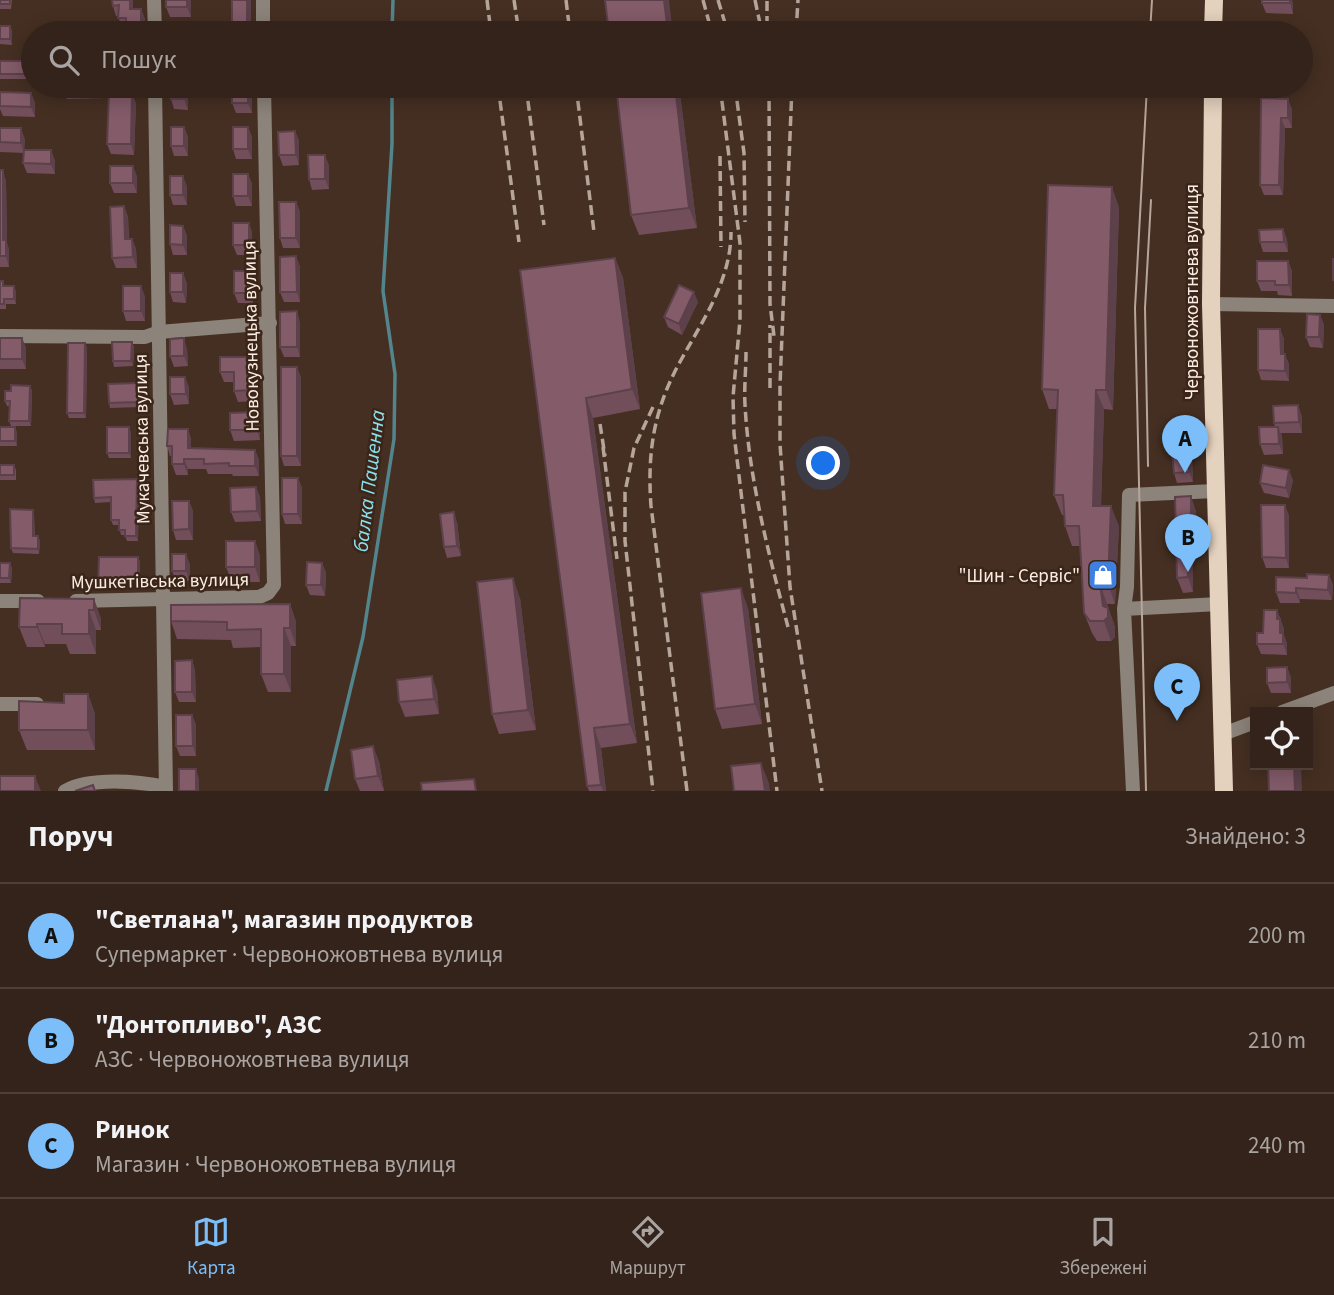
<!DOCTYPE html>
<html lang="uk">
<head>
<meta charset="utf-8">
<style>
	:root { --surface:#34231a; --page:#3f2f27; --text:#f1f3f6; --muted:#a9a4a2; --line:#4e4039; --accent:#7cbef9 }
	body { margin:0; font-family:"Source Sans 3",sans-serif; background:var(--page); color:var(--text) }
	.controls { position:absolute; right:21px; bottom:21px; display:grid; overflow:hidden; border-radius:0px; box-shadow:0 4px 18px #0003 }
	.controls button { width:63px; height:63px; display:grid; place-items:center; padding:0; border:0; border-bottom:2px solid var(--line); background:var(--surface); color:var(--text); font:35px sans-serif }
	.you { position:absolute; left:824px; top:464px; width:24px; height:24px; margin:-18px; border:5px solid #fff; border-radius:50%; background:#1a73e8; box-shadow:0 0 0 10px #1a73e833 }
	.badge { display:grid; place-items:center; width:46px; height:46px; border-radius:50%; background:var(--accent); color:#111; font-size:23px; font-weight:700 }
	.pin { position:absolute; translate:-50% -58px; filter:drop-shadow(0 2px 4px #0008) }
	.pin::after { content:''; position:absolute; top:37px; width:24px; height:21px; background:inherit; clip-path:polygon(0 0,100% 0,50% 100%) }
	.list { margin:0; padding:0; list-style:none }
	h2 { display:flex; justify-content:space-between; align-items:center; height:91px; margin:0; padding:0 28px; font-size:30px }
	h2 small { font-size:23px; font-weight:400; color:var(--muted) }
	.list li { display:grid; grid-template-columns:46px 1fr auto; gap:21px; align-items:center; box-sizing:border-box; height:105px; padding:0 28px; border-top:2px solid var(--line) }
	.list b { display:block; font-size:26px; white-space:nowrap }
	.list p { margin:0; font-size:23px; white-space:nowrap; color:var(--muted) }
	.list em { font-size:23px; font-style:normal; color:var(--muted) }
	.icon { flex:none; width:38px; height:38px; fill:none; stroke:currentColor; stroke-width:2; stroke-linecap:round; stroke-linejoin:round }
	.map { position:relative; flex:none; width:1334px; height:791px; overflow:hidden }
	.search { position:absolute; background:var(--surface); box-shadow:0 4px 18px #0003; left:21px; right:21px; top:21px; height:77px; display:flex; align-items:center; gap:18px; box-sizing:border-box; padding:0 24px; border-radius:38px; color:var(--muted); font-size:26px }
	.sheet { height:406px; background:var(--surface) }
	nav { display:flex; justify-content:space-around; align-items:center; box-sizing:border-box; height:98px; border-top:2px solid var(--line); background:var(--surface); font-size:19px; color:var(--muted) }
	nav a { display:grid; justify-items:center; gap:4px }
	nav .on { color:var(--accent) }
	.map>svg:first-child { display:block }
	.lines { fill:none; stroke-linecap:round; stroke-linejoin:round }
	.stream { stroke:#53858d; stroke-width:3.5 }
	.minor { stroke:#8c837a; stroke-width:14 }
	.major { stroke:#e4d1be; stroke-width:18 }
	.tram { stroke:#b6a59b; stroke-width:2 }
	.rail { stroke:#b6a59b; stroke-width:3.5; stroke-dasharray:10 5; stroke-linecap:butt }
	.wall { fill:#714e5a }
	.shaded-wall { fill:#5c404a }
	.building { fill:#835b69; stroke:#5c404a; stroke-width:2 }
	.labels { text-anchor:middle; stroke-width:5; stroke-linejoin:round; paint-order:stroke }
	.street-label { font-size:19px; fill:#faece3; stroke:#3a2518 }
	.poi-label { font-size:19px; fill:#faece3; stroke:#3a2518; text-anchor:end }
	.water-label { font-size:21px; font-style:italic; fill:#8ae0ed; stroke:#3a2518 }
</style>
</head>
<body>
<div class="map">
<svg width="1334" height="791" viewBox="0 0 1334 791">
	<rect width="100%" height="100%" fill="#452f22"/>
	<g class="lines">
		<path class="stream" d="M392,33L393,0
			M326,791L363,637L394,439L395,374L383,291L392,144V86"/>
		<path class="minor" d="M154,0L155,33
			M263,0V33
			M155,86L166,791
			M1211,304L1334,306
			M0,336L145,337L159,332L270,323
			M0,601H38
			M76,601L259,597L268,593L274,585L264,86
			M1124,609L1127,587L1129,495L1215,491
			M0,704H37
			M1282,712L1334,693
			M1223,734L1255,722
			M65,791C90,777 138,781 166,787
			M1133,791L1124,609L1219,604"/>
		<path class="major" d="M1213,33L1214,0
			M1213,86L1211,304L1224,791"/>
		<path class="tram" d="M1150,33L1152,0
			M1148,466L1145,308L1151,200
			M1146,791L1135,308L1147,86"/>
		<path class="rail" d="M487,0L491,33
			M514,0L519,33
			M566,0L570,33
			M703,0L712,33
			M718,0L728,33
			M755,0L762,33
			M767,26V0
			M796,33L798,0
			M498,86L519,242
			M526,86L544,225
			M576,86L594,232
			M720,86L740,243V320L733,397L734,434L777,791
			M735,86L744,153L745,222
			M769,86L770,304L774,336
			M792,86L780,385V444L790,587L822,791
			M720,156L721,247
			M746,352C746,369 744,388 745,405C749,480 769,555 788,627
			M770,388V325
			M653,407L634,448L625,492V541L653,791
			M600,424L605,456
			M603,447L617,559
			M687,791L651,506C647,452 654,408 681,360C703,320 731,280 731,232"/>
	</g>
	<path class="wall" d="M0,0H12L11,9H0Z
		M112,0H133V9H141L145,19V33H129L127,28H122L118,16H116L113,6Z
		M191,0V17H170L166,7Z
		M1262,3H1293V14L1266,13Z
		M0,26H10L12,31V45L0,44Z
		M0,61H33V79H0Z
		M107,86V98L67,99L63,88Z
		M171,86H186L188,91V110L174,109L171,99Z
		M679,86L697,228L639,235L631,215Z
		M1265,86H1285V87H1265Z
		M252,91V113H236L232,103Z
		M0,92L31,93L35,103V117L3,116L0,109Z
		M1261,98L1292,109V128H1285L1283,195H1264L1260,185Z
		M136,103L134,155L111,154L107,144Z
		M184,127L188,137V156H174L171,146Z
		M248,127L252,137V159H236L233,149Z
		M0,128L25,139L24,150H51L55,161V174L27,173L23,163L24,153L0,152Z
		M295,131L299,141V165L283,166L279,155Z
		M329,165V189L312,190L309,179Z
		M0,170L6,181L7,243L9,250V267H0Z
		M248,174L252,184V206H236L233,196Z
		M137,176V193H114L110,183Z
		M187,186V205H173L170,195Z
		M296,202L300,212V248H283L280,238Z
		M124,206L128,217L129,239H132L136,249L137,268H116L112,258Z
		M1119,207L1113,410L1104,409L1101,506L1119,526L1115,604H1107L1115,627V637L1111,641H1097L1092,633L1084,613L1080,546H1072L1065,526L1064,515H1062L1054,495L1057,409H1049L1042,389Z
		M249,223L252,233V255H237L233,245Z
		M183,226L187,236V255H173L170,244Z
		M1283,229L1287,240L1288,252H1263L1260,242Z
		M296,256L300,267V302H284L280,292Z
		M615,258L623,278L640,409L593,418L637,743L601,748L606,791H589L587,786L520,270Z
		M1288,261L1292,271V296L1278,295L1277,291H1261L1257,281Z
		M249,271L253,281V303H238L234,293Z
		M183,273L187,284L186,303L173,302L170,292Z
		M0,281H3L4,286L16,291V304H6V309H0Z
		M145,296V321H126L123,311Z
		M698,302L682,335L668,327L664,317Z
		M1320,315L1324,325L1323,348L1310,347L1306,337Z
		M300,322V357H284L280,347Z
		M1280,329L1284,339V354L1289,364V381L1261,380L1258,370Z
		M0,338H22L26,348V369H0Z
		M132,342L134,347L133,366L114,367L113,361Z
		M85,343L87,348L86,418H69L67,413Z
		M187,349L188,366L174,367L170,356Z
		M250,367V375L256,385L257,401L238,402L234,391V382H224L220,372Z
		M301,377V466H284L281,456Z
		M30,386L32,391L31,426H11L9,421L10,406H7L5,401L11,391Z
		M189,387V404L174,405L170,394Z
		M139,388L140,407L110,408L109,403Z
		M1302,416V433H1281L1282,437L1283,454L1264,455L1260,444L1275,427L1274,423Z
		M260,423V440L234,441L230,430Z
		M0,427L17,432V446H0Z
		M188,429L191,439V448L255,450L259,460V476H233L232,474H208L206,469H188V475H176L172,464V456H170L167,446Z
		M131,432V458H109L107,453Z
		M1192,460L1193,482L1177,483L1174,473Z
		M0,465H14L16,470V480H0Z
		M298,478L302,488V524H285L282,514Z
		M1293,480L1289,498L1264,493L1260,483Z
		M139,484L138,541H127L125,535H121L119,525H113L111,520V502L95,503L94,498Z
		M256,487L260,497L261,521L235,522L231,512Z
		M1175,497L1196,511L1197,551H1192L1193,592L1183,593L1177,578Z
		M189,501L193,511V540H176L173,530Z
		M33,510L34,515L35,536H38L40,541L39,554L13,553L11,548Z
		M1289,515V568H1266L1262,557Z
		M457,522L461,556L447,558L444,547Z
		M255,541L260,556V582H232L226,567Z
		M138,557L140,562V583H112V590L100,589L98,584Z
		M0,563L12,568L11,583H0Z
		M322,563L326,573L325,596L310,595L306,585Z
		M190,564V581H176L172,571Z
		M1329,575L1333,585L1332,600L1300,599V603H1280L1276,592L1307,578Z
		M520,598L536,730L499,734L492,714Z
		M94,599L101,619V630H96V654H70L66,644H45V647H27L19,627Z
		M290,604L296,622V646H291V692H268L261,674V647L233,648L231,640L177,639L171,621Z
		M748,608L762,724L722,729L715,709Z
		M1277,610L1284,629V635L1287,644V655L1261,654L1257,644Z
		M192,660L195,671L196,702H179L175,692Z
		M1287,667L1291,678V693H1271L1267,683Z
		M437,691L439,714L405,717L399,702Z
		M88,694L95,714V750H27L19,730L64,703Z
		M192,715L196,725V756H180L176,746Z
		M379,761L384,791H360L355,779Z"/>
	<path class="shaded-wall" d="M130,0H133V19L130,9Z
		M187,0H191V17L187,7Z
		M247,0H251V33H247Z
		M664,0H669L673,33H668Z
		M1290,0H1292L1293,3V14L1290,3Z
		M141,9L145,19V33H144L141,26Z
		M10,26L12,31V45L10,39Z
		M103,86H107V98L103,88Z
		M184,86H186L188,91V110L184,99Z
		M248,86H250L252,91V113L248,103Z
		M675,86H679L697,228L689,208Z
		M31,93L35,103V117L31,107Z
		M132,93L136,103L134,155L131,144Z
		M1288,99L1292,109V128L1288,118Z
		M1281,118L1285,128L1283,195L1279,185Z
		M184,127L188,137V156L184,146Z
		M248,127L252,137V159L248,149Z
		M21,128L25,139L24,153L21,143Z
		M295,131L299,141V165L296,155Z
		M51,150L55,161V174L51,164Z
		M325,155L329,165V189L325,179Z
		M133,166L137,176V193L133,183Z
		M3,170L6,181L7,243L9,250V267L6,256L3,240Z
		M248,174L252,184V206L248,196Z
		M183,176L187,186V205L183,195Z
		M1112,187L1119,207L1113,410L1106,390Z
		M296,202L300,212V248L296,238Z
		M124,206L128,217L129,249L125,239Z
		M249,223L252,233V255L249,245Z
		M183,226L187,236V255L183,245Z
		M1283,229L1287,240L1288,252L1284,242Z
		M132,239L136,249L137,268L133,257Z
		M296,256L300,267V302L297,292Z
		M615,258L623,278L640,409L632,389Z
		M1288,261L1292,271V296L1289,285Z
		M249,271L253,281V303L249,293Z
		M183,273L187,284L186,303L183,292Z
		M14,286L16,291V304L14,299Z
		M141,286L145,296V321L141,311Z
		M694,292L698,302L682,335L679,324Z
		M297,311L300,322V357L297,347Z
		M1320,315L1324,325L1323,348L1319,337Z
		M1280,329L1284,339V364L1281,354Z
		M22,338L26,348V369L22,359Z
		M184,338L187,349L188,366L184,356Z
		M132,342L134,347L133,366L131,361Z
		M85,343L87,348L86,418L84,413Z
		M1285,354L1289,364V381L1285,371Z
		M247,357L250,367L251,386L247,375Z
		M297,367L301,377V466L297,456Z
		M252,375L256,385L257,401L253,390Z
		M185,377L189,387V404L186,394Z
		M137,383L139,388L140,407L138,402Z
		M30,386L32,391L31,426L29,421Z
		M1096,390L1104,409L1100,526L1093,506Z
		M586,398L593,418L637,743L630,724Z
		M1298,405L1302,416V433L1299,422Z
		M256,412L260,423V440L257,430Z
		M15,427L17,432V446L15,441Z
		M129,427L131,432V458L129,453Z
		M1278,427L1282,437L1283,454L1279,444Z
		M188,429L191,439V459L188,448Z
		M255,450L259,460V476L255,466Z
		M1188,450L1192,460L1193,482L1189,472Z
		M184,459L188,469V475L184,464Z
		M1289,470L1293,480L1289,498L1286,488Z
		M298,478L302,488V524L298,514Z
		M137,479L139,484L138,541L136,536Z
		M256,487L260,497L261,521L257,511Z
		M1191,496L1196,511L1197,551L1191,536Z
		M189,501L193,511V540L189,529Z
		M1285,505L1289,515V568L1286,558Z
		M1111,506L1119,526L1115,604L1108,584Z
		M33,510L34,515L35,541L33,536Z
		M454,512L457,522L461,556L457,546Z
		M38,536L40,541L39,554L38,549Z
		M1187,536L1192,551L1193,592L1188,577Z
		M255,541L260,556V582L255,567Z
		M186,554L190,564V581L186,571Z
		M138,557L140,562V583L138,578Z
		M10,563L12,568L11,583L9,578Z
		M322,563L326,573L325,596L321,585Z
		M1329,575L1333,585L1332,600L1328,590Z
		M513,578L520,598L536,730L528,710Z
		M1100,584L1107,604L1108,612V608L1115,627V637L1111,641L1104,621L1103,606Z
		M741,588L748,608L762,724L755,704Z
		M1296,588L1300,599V603L1296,593Z
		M94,599L101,619V630L94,610Z
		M290,604L296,622V646L290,628Z
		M89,610L96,630V654L89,634Z
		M1277,610L1284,629V635L1287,644V655L1280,633L1277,619Z
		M37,624L45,644V647L37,627Z
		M284,628L291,646V692L284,674Z
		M192,660L195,671L196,702L192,692Z
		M1287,667L1291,678V693L1287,682Z
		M432,676L437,691L439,714L434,699Z
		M88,694L95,714V750L88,730Z
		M192,715L196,725V756L193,746Z
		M594,728L601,748L606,791H603L601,785Z
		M373,746L379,761L384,791L378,776Z
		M761,763L769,783L770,791H765Z
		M1294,765H1301L1302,791H1295Z
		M196,769L199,779V791H196Z
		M35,776L41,791H35Z"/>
	<path class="building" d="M0,0H10V4H0Z
		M112,0H130V9H141V26L126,25V18H118L119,5L113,6Z
		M166,0H187V7H166Z
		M232,0H247V33H232Z
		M605,0H664L668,33H609Z
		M1262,0H1290V3H1262Z
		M1279,24V33H1262L1263,25Z
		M72,25H83V33H71Z
		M0,26H10V39H0Z
		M170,32H186V33H170Z
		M0,61H33V74H0Z
		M63,86H103V88H63Z
		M171,86H184V99H171Z
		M232,86H248V103H232Z
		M616,86H675L689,208L631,215Z
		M0,92L31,93V107L0,106Z
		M109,93H132L131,144H107Z
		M1261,98L1288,99V118H1281L1279,185H1260Z
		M171,127H184V146H171Z
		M233,127H248V149H233Z
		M0,128H21V143L0,142Z
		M295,131L296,155H279L278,132Z
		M24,150H51V164L23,163Z
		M308,155H325V179H309Z
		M110,166H133V183H110Z
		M0,170H3V240H6V256H0Z
		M233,174H248V196H233Z
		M170,176H183V195H170Z
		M1048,185L1112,187L1106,390H1096L1093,506H1111L1108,584H1100L1103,606L1108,608V617L1104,621H1090L1084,613L1079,526H1065L1063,495H1054L1058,390L1042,389Z
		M279,202H296V238H280Z
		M124,206L125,239H132L133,257L112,258L110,207Z
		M233,223H249V245H233Z
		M170,225L183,226V245L170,244Z
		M1283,229L1284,242H1260L1259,230Z
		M296,256L297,292H280V257Z
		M615,258L632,389L586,398L630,724L594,728L601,785L587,786L520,270Z
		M1333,259H1334V280H1333Z
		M1257,261H1288L1289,285H1275V281H1257Z
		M234,271H249V293H234Z
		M170,273H183V292H170Z
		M0,281H3V286H14V299H4V304H0Z
		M679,285L694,292L679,324L664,317Z
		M123,286H141V311H123Z
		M297,311V347H280V312Z
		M1307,314L1320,315L1319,337H1306Z
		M1258,329H1280L1281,354H1285V371L1258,370Z
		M0,338H22V359H0Z
		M184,338V356H170V339Z
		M112,342H132L131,361H113Z
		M68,343H85L84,413H67Z
		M220,357H247V375H252L253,390L234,391V372H220Z
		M281,367H297V456H281Z
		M170,377H185L186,394H170Z
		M137,383L138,402L109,403L108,384Z
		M11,385L30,386L29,421H9L10,401H5V391H11Z
		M1298,405L1299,422L1274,423L1273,406Z
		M256,412L257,430H230V413Z
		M0,427H15V441H0Z
		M107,427H129V453H107Z
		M1259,427H1278L1279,444H1260Z
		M168,429H188V448L255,450V466H229V463L204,464V459H184V464H172V446H167Z
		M1188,450L1189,472L1174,473L1172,451Z
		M0,465H14V475H0Z
		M1263,465L1289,470L1286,488L1260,483Z
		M282,478H298V514H282Z
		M137,479L136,536H125V530H119V520H111V497L94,498L93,480Z
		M256,487L257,511L231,512L230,488Z
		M1191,496V536H1187L1188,577L1177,578L1175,497Z
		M172,501H189V529L173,530Z
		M1261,505H1285L1286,558L1262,557Z
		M10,509L33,510V536H38V549L11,548Z
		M454,512L457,546L444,547L440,514Z
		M226,541H255V567H226Z
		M172,554H186V571H172Z
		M99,557H138V578H110V585L98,584Z
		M307,562L322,563L321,585H306Z
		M0,563H10L9,578H0Z
		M1307,574L1329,575L1328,590L1296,588V593L1276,592V577L1307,578Z
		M513,578L528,710L492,714L477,582Z
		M741,588L755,704L715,709L701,593Z
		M20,598L94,599V610H89V634H62V624H37V627H19Z
		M290,604V628H284V674H261V629L227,630V622L171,621V605Z
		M1264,610H1277V619H1280V633H1283V644H1257V633H1263Z
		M192,660V692H175V661Z
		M1287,667V682L1267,683V668Z
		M432,676L434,699L399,702L397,680Z
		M64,694H88V730H19V701L64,703Z
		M176,715H192L193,746H176Z
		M373,746L378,776L355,779L351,750Z
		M761,763L765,791H734L731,766Z
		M1268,765H1294L1295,791H1269Z
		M179,769H196V791H179Z
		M0,776H35V791H0Z
		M474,779L476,791H422L421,783Z
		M93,785L95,791H75Z"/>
	<defs>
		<g id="shop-square" transform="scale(1.575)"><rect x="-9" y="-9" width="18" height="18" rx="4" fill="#3f7fe0" stroke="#3a2518"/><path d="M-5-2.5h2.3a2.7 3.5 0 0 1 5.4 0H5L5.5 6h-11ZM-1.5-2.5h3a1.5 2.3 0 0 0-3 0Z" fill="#fff"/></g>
	</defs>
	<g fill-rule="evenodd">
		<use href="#shop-square" x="1103" y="575"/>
	</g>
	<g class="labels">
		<g class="street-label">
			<text transform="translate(1191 292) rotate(-90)" y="7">Червоножовтнева вулиця</text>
			<text transform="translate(250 336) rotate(-91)" y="7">Новокузнецька вулиця</text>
			<text transform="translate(141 439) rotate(-91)" y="7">Мукачевська вулиця</text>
			<text transform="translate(160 580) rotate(-1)" y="7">Мушкетівська вулиця</text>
		</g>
		<g class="poi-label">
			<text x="1080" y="582">"Шин - Сервіс"</text>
		</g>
		<g class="water-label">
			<text transform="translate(369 481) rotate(-83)" y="7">балка Пашенна</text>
		</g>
	</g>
</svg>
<div class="controls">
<button><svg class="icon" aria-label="locate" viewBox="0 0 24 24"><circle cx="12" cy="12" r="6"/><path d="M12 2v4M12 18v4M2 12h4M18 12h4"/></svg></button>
</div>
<div class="you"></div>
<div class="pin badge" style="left:1185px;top:473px">A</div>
<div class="pin badge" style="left:1188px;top:572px">B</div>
<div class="pin badge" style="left:1177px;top:721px">C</div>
<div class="search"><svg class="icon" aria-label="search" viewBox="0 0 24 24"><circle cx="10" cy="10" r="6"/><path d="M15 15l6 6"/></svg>Пошук</div>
</div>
<section class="sheet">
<h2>Поруч<small>Знайдено: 3</small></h2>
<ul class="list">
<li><span class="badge">A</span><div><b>&quot;Светлана&quot;, магазин продуктов</b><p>Супермаркет · Червоножовтнева вулиця</p></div><em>200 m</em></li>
<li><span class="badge">B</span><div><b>&quot;Донтопливо&quot;, АЗС</b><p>АЗС · Червоножовтнева вулиця</p></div><em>210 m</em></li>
<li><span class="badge">C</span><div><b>Ринок</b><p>Магазин · Червоножовтнева вулиця</p></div><em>240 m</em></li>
</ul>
</section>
<nav>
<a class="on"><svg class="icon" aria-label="map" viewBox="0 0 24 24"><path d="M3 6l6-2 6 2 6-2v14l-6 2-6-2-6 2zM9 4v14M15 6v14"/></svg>Карта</a>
<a><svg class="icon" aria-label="directions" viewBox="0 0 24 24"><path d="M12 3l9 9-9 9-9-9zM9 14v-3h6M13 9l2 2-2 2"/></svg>Маршрут</a>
<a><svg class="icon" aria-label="saved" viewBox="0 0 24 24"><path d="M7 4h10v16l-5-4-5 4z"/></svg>Збережені</a>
</nav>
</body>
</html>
